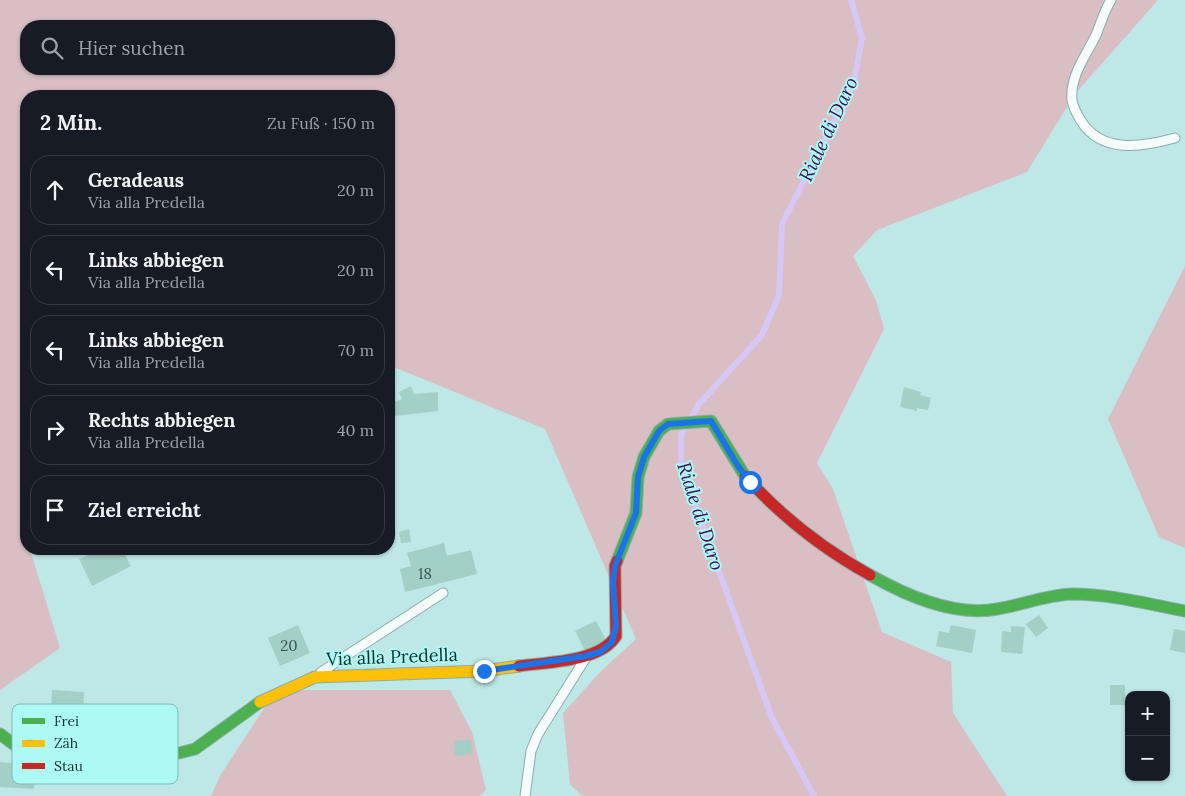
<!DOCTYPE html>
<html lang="de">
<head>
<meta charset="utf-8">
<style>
	:root { --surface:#171b24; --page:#242831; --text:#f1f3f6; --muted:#9ea1a6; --line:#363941 }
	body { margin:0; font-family:Lora,serif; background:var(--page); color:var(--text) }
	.controls { position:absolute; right:15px; bottom:15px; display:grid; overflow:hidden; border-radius:10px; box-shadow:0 1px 4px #0004 }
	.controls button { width:45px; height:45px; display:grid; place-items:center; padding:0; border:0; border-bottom:1px solid var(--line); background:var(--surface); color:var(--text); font:25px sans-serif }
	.stop { position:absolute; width:15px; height:15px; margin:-11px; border:4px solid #1a73e8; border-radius:50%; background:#fff }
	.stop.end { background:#1a73e8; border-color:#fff; box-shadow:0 1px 5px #0008 }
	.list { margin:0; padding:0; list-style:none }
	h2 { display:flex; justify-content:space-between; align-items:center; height:65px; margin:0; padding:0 20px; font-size:21px }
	h2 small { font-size:16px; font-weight:400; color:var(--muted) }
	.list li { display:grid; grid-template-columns:32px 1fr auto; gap:15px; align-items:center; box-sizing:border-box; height:70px; margin:0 10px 10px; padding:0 10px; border:1px solid var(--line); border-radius:20px }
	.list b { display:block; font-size:19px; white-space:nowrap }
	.list p { margin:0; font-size:16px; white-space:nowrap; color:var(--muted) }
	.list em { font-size:16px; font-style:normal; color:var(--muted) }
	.icon { flex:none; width:28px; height:28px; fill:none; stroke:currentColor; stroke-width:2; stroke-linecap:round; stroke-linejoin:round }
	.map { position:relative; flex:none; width:1185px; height:796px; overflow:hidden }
	.search { position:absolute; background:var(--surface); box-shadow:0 1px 4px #0004; left:20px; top:20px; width:375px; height:55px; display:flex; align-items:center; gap:12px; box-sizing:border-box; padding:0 18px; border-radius:20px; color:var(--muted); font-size:19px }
	.panel { position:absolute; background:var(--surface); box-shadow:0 1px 4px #0004; left:20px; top:90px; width:375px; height:465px; border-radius:20px }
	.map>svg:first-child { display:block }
	.green { fill:#d9bec3; fill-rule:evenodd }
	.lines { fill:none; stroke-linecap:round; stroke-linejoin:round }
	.stream { stroke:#d6c7f6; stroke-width:6 }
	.building { fill:#a2cfc6 }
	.lane-casing { stroke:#8badab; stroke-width:11 }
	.fast-casing { stroke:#8badab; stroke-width:13 }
	.slow-casing { stroke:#8badab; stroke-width:13 }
	.jam-casing { stroke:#8badab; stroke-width:13 }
	.lane { stroke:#f5fcfb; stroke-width:9 }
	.fast { stroke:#4caf50; stroke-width:11 }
	.slow { stroke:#ffc107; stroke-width:11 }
	.jam { stroke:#c62828; stroke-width:11 }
	.route { stroke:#1a73e8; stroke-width:6 }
	.labels { text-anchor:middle; stroke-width:4; stroke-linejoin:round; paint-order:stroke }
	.number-label { font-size:15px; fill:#345753 }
	.street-label { font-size:18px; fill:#0f2f2d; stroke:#adf9f4 }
	.water-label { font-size:19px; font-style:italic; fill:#42115c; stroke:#adf9f4 }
	.key { fill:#adf9f4; stroke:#7ebcb8; stroke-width:1 }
	.key-label { font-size:14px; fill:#0f2f2d }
</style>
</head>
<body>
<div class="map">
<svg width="1185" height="796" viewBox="0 0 1185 796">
	<rect width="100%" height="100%" fill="#bee8e5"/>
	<path class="green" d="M0,0H1158L1075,94L1027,172L877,230L853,256L876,300L884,329L817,463L833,489L882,632L951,662L953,713L1007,796H582L570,784L563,713L601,671L636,639L545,429L389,365V96H26V549H30L60,648L0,690ZM26,26H389V69H26Z
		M1185,266V548L1159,537L1108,419Z
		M276,690H450L472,732L486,790L480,796H211L220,776Z"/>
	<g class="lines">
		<path class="stream" d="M692,417L699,404L762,335L779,295L782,224L854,82L862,38L851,0
			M685,428L681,434V466L772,718L814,796"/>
	</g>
	<path class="building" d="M411,386L414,394L438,392V411L395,416V402L402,399L399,392Z
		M904,387L921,392L920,395L931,398L928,410L917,408V411L900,407Z
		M409,529L411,542L401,543L399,532Z
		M444,543L447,556L471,550L477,574L405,592L400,569L411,566L407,553Z
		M94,549H111L114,555L123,551L131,566L92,586L79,559L96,552Z
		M363,549H386L365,555Z
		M1039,615L1048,628L1036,637L1026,624Z
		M596,621L606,640L585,651L575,631Z
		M298,625L310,653L280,666L268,638Z
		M951,625L976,630L972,653L936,646L939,631L949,633Z
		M1011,626L1025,627L1022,654L1001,652L1002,631L1011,632Z
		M1174,629L1185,631V653L1170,650Z
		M1110,685H1125V705H1110Z
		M52,690L84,692L83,712L51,710Z
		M471,740L472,754L455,756L454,741Z
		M0,762L36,765L34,789L0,787Z"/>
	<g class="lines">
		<g class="lane-casing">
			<path id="lane" d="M1111,0C1104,11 1101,23 1096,35C1086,56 1070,75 1072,100C1073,108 1077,114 1081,121C1102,154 1142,147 1175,138
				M321,672L443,593
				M525,796L531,751L538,734L585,659"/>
		</g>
		<g class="fast-casing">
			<path id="fast" d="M617,561L636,513L638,477L644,457L659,431L668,424L711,421L745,476
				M870,575C907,596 954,617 997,609C1022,605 1046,595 1072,594C1110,594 1148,604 1185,611
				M0,734L24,752L53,759L159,758L195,749L260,702"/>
		</g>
		<g class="slow-casing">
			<path id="slow" d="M260,702L315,677L484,671L519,666"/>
		</g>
		<g class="jam-casing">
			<path id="jam" d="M745,476C781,516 823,549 870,575
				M519,666C548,662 600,662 616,636L615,566L617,561"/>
		</g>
		<use href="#lane" class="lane"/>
		<use href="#fast" class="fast"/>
		<use href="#slow" class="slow"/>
		<use href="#jam" class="jam"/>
	</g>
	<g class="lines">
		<path class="route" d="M484,671L586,656L600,652L612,642L616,626L613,582L615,566L636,513L638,477L644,457L659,431L668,424L711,421L738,466L750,482"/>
	</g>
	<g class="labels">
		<g class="number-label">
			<text x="425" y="579">18</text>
			<text x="289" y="651">20</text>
		</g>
		<g class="street-label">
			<text transform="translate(392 657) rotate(-2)" y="6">Via alla Predella</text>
		</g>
		<g class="water-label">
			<text transform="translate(828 129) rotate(-65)" y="7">Riale di Daro</text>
			<text transform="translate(701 516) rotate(72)" y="7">Riale di Daro</text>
		</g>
	</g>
	<rect x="12" y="704" width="166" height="80" rx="8" class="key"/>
	<rect x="22" y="718" width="23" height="6" fill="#4caf50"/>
	<rect x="22" y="740" width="23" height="7" fill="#ffc107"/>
	<rect x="22" y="763" width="23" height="6" fill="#c62828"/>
	<g class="key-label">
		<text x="54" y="726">Frei</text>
		<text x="54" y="748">Zäh</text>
		<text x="54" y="771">Stau</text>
	</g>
</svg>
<div class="controls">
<button>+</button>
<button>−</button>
</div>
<div class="stop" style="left:750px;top:482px"></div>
<div class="stop end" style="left:484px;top:671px"></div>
<div class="search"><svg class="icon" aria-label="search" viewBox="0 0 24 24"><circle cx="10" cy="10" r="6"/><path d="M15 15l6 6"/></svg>Hier suchen</div>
<section class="panel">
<h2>2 Min.<small>Zu Fuß · 150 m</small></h2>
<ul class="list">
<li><svg class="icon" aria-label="ahead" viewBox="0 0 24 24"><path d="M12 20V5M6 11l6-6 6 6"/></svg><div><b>Geradeaus</b><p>Via alla Predella</p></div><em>20 m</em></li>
<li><svg class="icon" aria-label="left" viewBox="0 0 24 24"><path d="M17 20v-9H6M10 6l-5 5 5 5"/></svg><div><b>Links abbiegen</b><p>Via alla Predella</p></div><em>20 m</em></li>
<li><svg class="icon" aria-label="left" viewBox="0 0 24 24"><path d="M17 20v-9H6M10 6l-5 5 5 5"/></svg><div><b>Links abbiegen</b><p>Via alla Predella</p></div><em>70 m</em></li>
<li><svg class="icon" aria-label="right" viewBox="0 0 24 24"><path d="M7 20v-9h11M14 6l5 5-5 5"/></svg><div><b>Rechts abbiegen</b><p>Via alla Predella</p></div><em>40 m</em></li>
<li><svg class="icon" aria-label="arrive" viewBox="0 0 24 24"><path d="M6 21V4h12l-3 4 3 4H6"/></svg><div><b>Ziel erreicht</b></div></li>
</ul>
</section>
</div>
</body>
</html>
